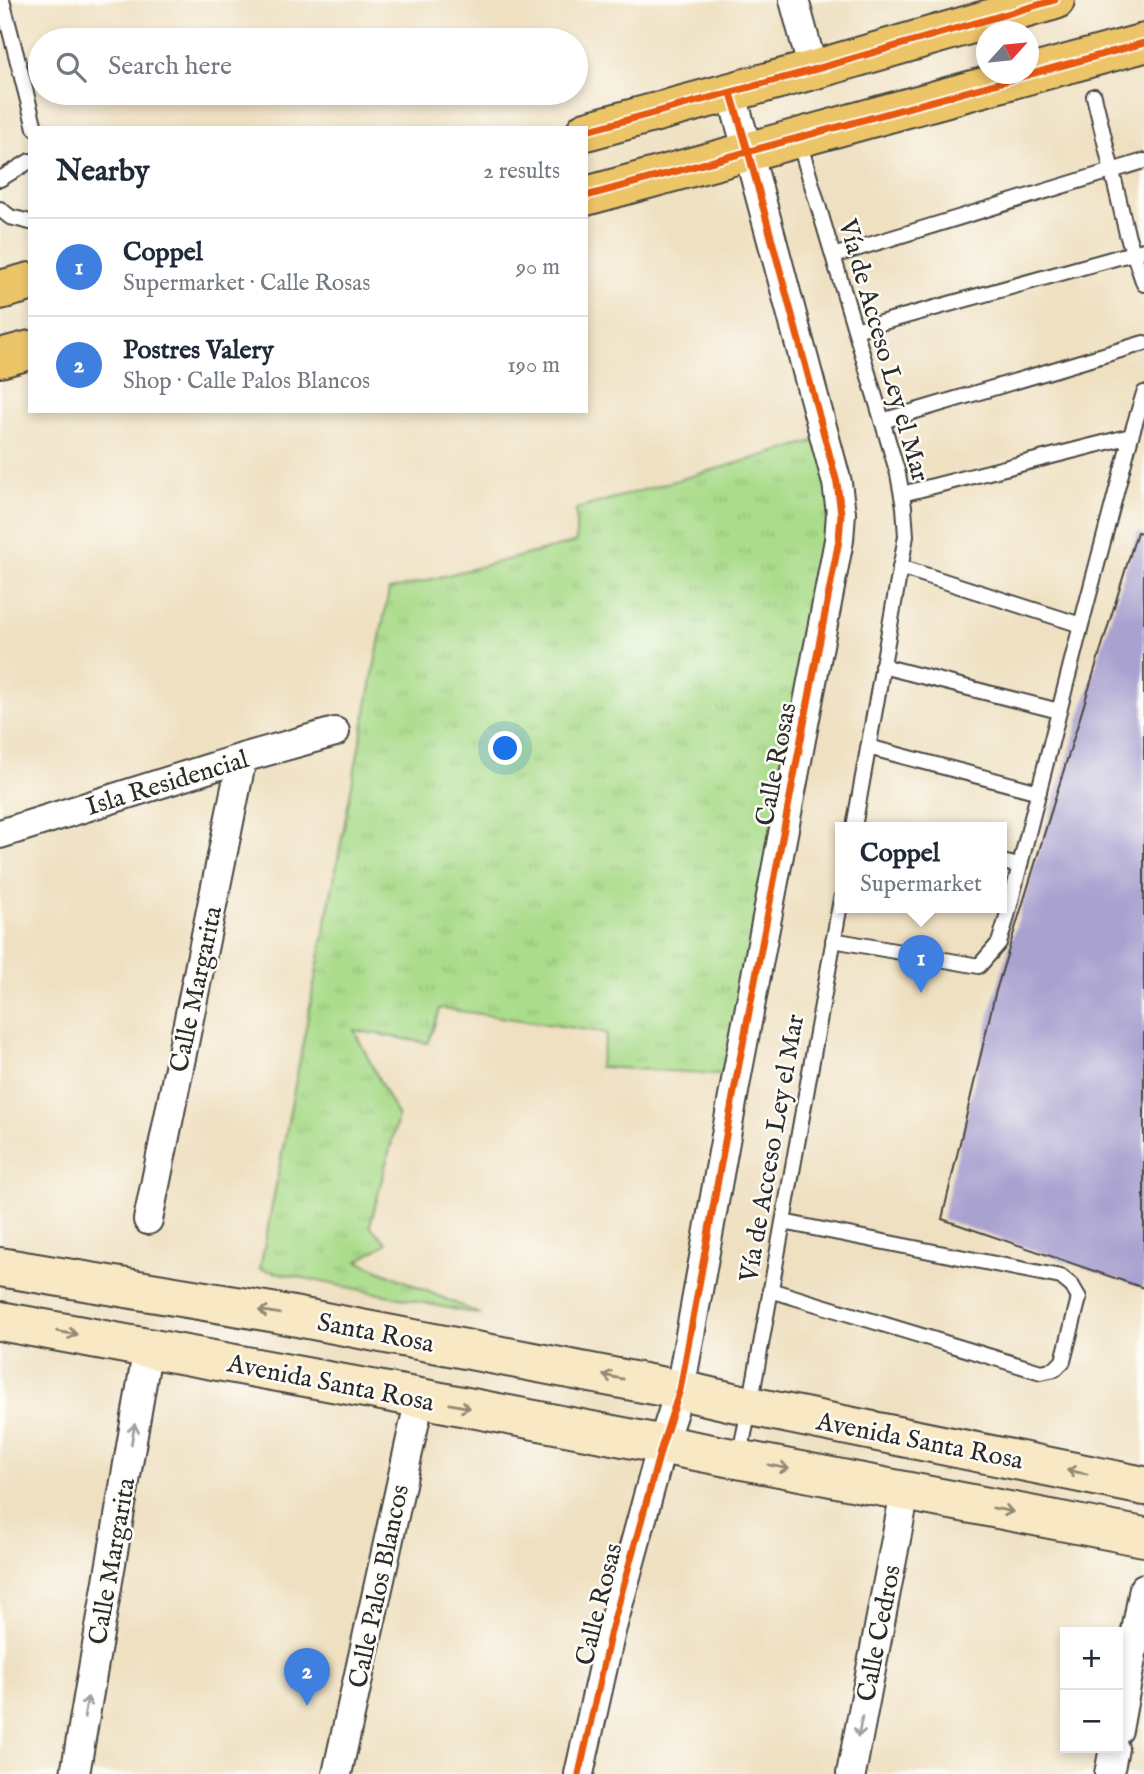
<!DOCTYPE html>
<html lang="en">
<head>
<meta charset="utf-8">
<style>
	:root { --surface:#fff; --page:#f2f2f3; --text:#1f2937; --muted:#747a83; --line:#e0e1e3; --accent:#1f6fb2 }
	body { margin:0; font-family:"IM FELL English",serif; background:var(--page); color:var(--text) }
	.controls { position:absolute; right:21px; bottom:21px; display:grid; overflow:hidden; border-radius:0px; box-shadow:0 4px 10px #0003 }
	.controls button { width:63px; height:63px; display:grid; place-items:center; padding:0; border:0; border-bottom:2px solid var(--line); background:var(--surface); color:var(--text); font:35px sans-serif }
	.compass { position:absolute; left:976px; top:21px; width:63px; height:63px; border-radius:50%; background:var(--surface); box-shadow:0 4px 10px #0003; rotate:63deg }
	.you { position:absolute; left:506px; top:749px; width:24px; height:24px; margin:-18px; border:5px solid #fff; border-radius:50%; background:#1a73e8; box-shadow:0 0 0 10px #1a73e833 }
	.badge { display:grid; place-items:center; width:46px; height:46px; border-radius:50%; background:var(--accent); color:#fff; font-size:23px; font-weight:700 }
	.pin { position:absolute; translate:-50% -58px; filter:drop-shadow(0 2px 4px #0008) }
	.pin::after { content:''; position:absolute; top:37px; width:24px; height:21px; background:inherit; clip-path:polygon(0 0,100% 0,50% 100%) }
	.popup { position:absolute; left:835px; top:822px; width:172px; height:91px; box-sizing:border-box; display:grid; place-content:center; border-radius:0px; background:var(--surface); filter:drop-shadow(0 2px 5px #0005); font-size:23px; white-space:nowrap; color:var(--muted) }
	.popup b { font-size:26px; color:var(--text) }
	.popup::after { content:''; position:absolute; left:50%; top:100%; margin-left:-14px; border:14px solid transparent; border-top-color:var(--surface) }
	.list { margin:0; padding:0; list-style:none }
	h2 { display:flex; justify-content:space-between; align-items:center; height:91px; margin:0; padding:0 28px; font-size:30px }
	h2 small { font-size:23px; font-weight:400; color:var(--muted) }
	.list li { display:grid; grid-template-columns:46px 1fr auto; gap:21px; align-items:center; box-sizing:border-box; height:98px; padding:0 28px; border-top:2px solid var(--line) }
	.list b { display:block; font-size:26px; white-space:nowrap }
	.list p { margin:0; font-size:23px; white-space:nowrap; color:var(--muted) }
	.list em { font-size:23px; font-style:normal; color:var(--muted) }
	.icon { flex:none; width:38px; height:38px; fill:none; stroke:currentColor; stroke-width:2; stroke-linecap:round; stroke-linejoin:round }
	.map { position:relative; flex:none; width:1144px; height:1774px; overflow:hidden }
	.search { position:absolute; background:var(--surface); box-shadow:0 4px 10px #0003; left:28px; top:28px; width:560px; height:77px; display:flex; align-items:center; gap:18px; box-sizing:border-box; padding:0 24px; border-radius:38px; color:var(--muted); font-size:26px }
	.panel { position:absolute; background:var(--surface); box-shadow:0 4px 10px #0003; left:28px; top:126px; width:560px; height:287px; border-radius:0px }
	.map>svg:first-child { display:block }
	.grass { fill:url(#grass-tufts); stroke:#6a845b; stroke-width:2 }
	.building { fill:#a9a1d0 }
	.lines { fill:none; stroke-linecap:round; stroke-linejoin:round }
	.lane-casing { stroke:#484642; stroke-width:18 }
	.street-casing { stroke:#484642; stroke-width:32 }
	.secondary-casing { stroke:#484642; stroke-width:42 }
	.primary-casing { stroke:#484642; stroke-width:42 }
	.lane { stroke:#fff; stroke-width:14 }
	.street { stroke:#fff; stroke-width:28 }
	.secondary { stroke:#f8e8c3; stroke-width:38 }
	.primary { stroke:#edc569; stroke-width:38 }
	.cycleway-casing { stroke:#fdfcf7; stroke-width:11 }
	.cycleway { stroke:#e8590c; stroke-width:7 }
	.oneway { stroke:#928a77 }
	.oneway2 { stroke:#a0a0a0 }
	.labels { text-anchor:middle; stroke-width:5; stroke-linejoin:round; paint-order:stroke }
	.street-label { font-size:26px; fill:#2b2b2b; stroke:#fdfcf7 }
</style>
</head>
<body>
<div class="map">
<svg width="1144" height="1774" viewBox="0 0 1144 1774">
	<defs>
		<pattern id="grass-tufts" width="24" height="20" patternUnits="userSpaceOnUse" patternTransform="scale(1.75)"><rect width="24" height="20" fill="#aadc8b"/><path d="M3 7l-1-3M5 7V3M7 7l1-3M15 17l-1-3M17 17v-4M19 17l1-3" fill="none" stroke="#92bd78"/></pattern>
	</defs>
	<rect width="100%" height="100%" fill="#fdfcf7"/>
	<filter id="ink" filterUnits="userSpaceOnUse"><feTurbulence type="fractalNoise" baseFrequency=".0143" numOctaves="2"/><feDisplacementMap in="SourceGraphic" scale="14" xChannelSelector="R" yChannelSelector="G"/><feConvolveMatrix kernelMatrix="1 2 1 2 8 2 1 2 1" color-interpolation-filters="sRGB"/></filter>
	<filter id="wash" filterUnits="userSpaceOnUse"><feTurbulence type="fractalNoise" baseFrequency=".00686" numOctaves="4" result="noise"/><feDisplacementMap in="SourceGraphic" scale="28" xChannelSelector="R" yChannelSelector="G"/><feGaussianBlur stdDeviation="1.57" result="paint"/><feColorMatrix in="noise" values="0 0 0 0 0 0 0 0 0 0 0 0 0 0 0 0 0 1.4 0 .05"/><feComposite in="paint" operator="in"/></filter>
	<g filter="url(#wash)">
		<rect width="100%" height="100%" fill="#efe0c1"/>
		<path class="grass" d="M825,438L837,483L737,1075L599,1067L607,1033L440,1008L428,1043L354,1030L398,1117L370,1226L387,1243L358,1261L482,1315L260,1269L389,590L576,542V509Z"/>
		<g id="blocks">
			<path class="building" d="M1137,532L1144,533V1288L942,1219L995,994Z"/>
		</g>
	</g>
	<g filter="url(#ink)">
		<use href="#blocks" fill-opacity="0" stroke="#484642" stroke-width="2"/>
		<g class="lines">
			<g class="lane-casing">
				<path id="lane" d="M2,0L35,128
					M1094,96L1127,234L1144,284
					M798,138L898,474L904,507L906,536L854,827
					M0,179L30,161
					M0,209L10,217L30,222
					M833,256L1144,161
					M855,330L1144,250
					M882,421L1144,343
					M902,494L1131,436
					M900,567L1081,625
					M882,666L1059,711
					M868,747L1039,792
					M1002,862L1020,866
					M833,940L979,966L999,943L1006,920L1081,625L1131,436L1144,393
					M770,1290L1041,1372L1055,1369L1063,1361L1079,1298L1072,1286L1061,1277L783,1222
					M739,1457L750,1406L841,899"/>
			</g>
			<g class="street-casing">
				<path id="street" d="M794,0L813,70
					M0,834L242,758L335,732
					M148,1220L242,758
					M1118,1730L1144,1588
					M75,1774L148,1347
					M337,1774L420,1398
					M579,1774L611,1631L662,1445L680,1390L737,1075L839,540L841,513L837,483L748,151L731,93
					M851,1774L905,1492
					M1109,1774L1114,1748"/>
			</g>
			<g class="secondary-casing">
				<path id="secondary" d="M0,1267L277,1313L680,1390L750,1406L1144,1486
					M0,1321L420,1398L1144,1537"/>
			</g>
			<g class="primary-casing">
				<path id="primary" d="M586,131L813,70L1055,0
					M586,196L1144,43
					M0,290L30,282
					M0,358L30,350"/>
			</g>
			<use href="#lane" class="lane"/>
			<use href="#street" class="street"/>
			<use href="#secondary" class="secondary"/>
			<use href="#primary" class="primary"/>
			<g class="cycleway-casing">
				<path id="cycleway" d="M586,131L813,70L1055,0
					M586,196L1144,43
					M579,1774L611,1631L662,1445L680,1390L737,1075L839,540L841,513L837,483L748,151L731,93"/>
			</g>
			<use href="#cycleway" class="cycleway"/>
		</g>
		<defs><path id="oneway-shaft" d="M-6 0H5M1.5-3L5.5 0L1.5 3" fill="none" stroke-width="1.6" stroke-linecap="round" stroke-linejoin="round" transform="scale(1.75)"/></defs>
		<g class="oneway">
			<use href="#oneway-shaft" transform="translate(269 1312) rotate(-171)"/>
			<use href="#oneway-shaft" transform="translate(67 1333) rotate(10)"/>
			<use href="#oneway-shaft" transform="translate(613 1377) rotate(-169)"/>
			<use href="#oneway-shaft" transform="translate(460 1406) rotate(11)"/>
			<use href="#oneway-shaft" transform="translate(779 1467) rotate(11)"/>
			<use href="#oneway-shaft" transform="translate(1077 1472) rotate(-169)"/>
			<use href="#oneway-shaft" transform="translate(1003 1510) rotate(11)"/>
		</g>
		<g class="oneway2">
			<use href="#oneway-shaft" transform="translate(133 1434) rotate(-80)"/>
			<use href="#oneway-shaft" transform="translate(86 1707) rotate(-80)"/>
			<use href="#oneway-shaft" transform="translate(860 1727) rotate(101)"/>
		</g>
	</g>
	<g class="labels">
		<g class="street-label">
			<text transform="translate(885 350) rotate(74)" y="9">Vía de Acceso Ley el Mar</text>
			<text transform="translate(775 764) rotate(-79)" y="9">Calle Rosas</text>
			<text transform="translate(167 782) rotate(-17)" y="9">Isla Residencial</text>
			<text transform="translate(195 989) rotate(-78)" y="9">Calle Margarita</text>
			<text transform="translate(771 1148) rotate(-80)" y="9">Vía de Acceso Ley el Mar</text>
			<text transform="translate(376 1332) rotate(11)" y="9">Santa Rosa</text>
			<text transform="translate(331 1382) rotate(11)" y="9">Avenida Santa Rosa</text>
			<text transform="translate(920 1440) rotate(11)" y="9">Avenida Santa Rosa</text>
			<text transform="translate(111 1561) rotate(-80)" y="9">Calle Margarita</text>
			<text transform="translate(378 1586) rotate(-78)" y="9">Calle Palos Blancos</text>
			<text transform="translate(598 1604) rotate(-76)" y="9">Calle Rosas</text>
			<text transform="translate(878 1633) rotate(-79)" y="9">Calle Cedros</text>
		</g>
	</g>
</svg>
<div class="controls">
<button>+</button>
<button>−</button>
</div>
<svg class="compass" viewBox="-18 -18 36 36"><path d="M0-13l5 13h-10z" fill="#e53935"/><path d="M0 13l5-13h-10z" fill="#747a83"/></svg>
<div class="you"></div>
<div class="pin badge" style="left:921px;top:993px;background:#3f7fe0">1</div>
<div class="popup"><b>Coppel</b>Supermarket</div>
<div class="pin badge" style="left:307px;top:1706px;background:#3f7fe0">2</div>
<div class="search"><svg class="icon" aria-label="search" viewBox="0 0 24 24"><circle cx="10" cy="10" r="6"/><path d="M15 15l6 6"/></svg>Search here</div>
<section class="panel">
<h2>Nearby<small>2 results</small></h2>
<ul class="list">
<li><span class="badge" style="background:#3f7fe0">1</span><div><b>Coppel</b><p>Supermarket · Calle Rosas</p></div><em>90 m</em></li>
<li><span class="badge" style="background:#3f7fe0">2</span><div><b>Postres Valery</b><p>Shop · Calle Palos Blancos</p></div><em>190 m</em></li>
</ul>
</section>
</div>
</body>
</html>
